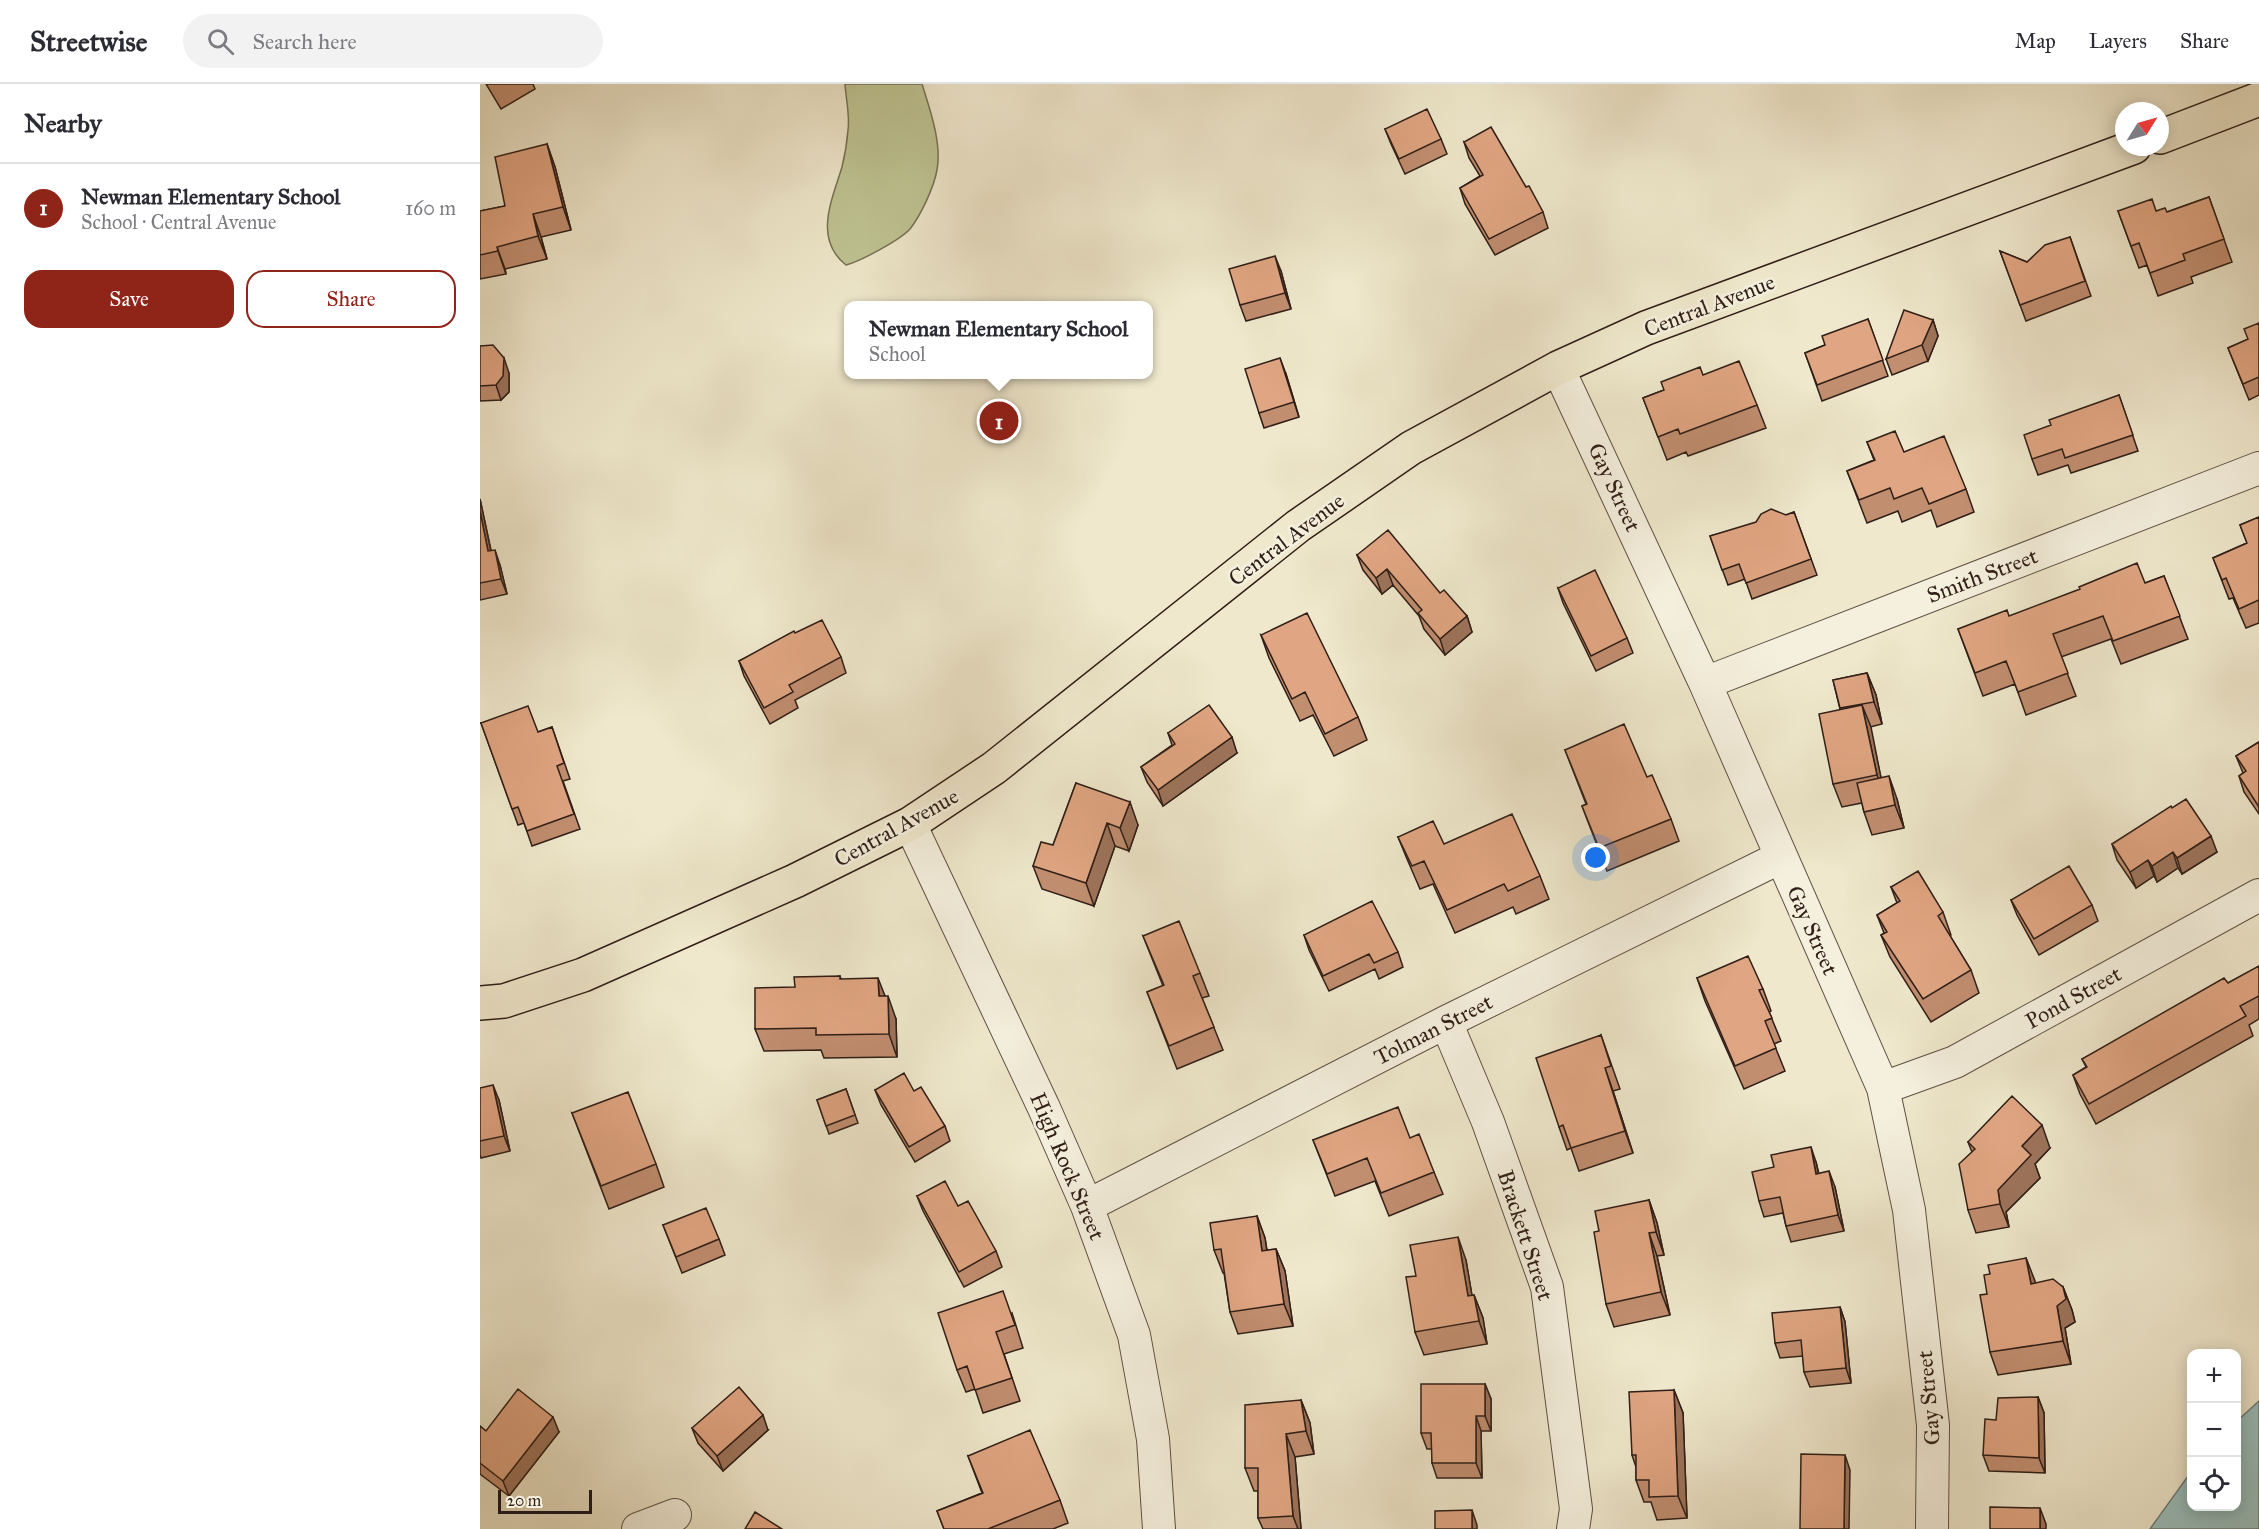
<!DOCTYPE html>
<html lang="en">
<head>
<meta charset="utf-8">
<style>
	:root { --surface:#fff; --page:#f2f2f3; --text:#2b2b33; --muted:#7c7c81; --line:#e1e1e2; --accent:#8f2418 }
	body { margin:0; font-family:"IM FELL Great Primer",serif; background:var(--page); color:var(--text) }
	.controls { position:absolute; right:18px; bottom:18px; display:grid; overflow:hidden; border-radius:12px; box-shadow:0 3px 15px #0003 }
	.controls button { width:54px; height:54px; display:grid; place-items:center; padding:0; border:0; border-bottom:2px solid var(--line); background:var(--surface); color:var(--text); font:30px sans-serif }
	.compass { position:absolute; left:1635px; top:18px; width:54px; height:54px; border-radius:50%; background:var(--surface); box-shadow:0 3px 15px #0003; rotate:53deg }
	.scale { position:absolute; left:18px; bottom:15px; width:94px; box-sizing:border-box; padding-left:6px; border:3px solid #2f1e17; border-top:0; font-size:16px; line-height:21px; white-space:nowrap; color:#2f1e17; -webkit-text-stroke:4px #f5f0de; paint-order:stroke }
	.you { position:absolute; left:1116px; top:774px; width:21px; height:21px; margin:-15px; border:4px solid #fff; border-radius:50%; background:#1a73e8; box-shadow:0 0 0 9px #1a73e833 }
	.badge { display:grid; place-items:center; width:39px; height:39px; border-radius:50%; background:var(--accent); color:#fff; font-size:20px; font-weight:700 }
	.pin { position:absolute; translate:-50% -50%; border:3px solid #fff; box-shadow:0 2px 6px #0006 }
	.popup { position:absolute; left:364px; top:217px; width:309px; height:78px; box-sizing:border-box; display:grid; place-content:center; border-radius:12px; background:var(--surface); filter:drop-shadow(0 2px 4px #0005); font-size:20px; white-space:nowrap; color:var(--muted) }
	.popup b { font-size:22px; color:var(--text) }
	.popup::after { content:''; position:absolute; left:50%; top:100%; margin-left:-12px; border:12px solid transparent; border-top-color:var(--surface) }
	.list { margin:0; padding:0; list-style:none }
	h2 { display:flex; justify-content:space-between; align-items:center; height:78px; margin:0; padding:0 24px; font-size:26px }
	h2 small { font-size:20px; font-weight:400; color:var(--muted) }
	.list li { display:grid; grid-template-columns:39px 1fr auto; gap:18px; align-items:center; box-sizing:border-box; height:90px; padding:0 24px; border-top:2px solid var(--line) }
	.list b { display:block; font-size:22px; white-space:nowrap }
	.list p { margin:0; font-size:20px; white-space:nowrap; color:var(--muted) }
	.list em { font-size:20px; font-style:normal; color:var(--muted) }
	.actions { display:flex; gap:12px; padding:18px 24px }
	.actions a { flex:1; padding:14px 0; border:2px solid var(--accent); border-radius:18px; text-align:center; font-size:21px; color:var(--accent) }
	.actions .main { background:var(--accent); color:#fff }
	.icon { flex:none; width:33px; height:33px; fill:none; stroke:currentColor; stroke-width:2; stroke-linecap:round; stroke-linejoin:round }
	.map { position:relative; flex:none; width:1779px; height:1445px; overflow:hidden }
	header { display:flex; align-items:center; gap:36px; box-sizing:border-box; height:84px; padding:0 30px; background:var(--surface); border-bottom:2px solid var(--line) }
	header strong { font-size:28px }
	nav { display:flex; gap:33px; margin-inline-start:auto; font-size:21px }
	.search { width:420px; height:54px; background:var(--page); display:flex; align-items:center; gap:15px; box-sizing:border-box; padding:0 21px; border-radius:33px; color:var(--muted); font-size:22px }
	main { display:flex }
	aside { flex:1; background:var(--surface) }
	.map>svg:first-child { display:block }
	.green { fill:#bfc493; stroke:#777155; stroke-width:1.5 }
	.water { fill:#9abfbc; stroke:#6f7f7a; stroke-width:1.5 }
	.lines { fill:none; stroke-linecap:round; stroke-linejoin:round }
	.minor-casing { stroke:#5f5044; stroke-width:34 }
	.major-casing { stroke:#2f1e17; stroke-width:36 }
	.minor { stroke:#f5f0de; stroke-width:32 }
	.major { stroke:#efe8cc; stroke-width:33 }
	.wall { fill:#c18e70; stroke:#2f1e17; stroke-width:1.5 }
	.shaded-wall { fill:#9d745b; stroke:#2f1e17; stroke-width:1.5 }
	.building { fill:#e0a582; stroke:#2f1e17; stroke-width:1.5 }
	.labels { text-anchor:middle; stroke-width:5; stroke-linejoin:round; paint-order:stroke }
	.street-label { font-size:22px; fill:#2f1e17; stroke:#f5f0de }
</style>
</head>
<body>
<header>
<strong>Streetwise</strong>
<div class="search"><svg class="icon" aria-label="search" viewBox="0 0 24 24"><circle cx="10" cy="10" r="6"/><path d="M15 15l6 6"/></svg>Search here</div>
<nav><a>Map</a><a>Layers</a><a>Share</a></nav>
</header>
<main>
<aside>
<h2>Nearby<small></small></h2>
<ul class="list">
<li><span class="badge">1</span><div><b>Newman Elementary School</b><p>School · Central Avenue</p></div><em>160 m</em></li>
</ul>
<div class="actions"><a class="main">Save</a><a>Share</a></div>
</aside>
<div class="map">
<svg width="1779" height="1445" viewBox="0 0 1779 1445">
	<rect width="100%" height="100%" fill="#efe8cc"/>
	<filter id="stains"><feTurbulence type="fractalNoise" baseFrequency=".00333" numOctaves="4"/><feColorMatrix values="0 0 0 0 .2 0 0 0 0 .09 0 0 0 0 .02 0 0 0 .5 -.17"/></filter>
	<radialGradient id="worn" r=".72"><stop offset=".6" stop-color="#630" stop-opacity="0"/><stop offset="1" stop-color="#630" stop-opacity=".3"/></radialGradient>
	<path class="green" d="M365,0H442C450,26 462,59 457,86C454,103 441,131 430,145C420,156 381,177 366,181C333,155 352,116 362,83C365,71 367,58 368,46C370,32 366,15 365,0Z"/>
	<path class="water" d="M1779,1317V1445H1670L1711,1388L1712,1422H1756L1757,1337Z"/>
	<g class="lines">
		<g class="minor-casing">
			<path id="minor" d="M1078,284L1225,599L1403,1004L1429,1126L1453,1341L1452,1445
				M1225,599L1779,384
				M430,740L564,1024L607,1122L654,1251L673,1355L679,1445
				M966,938L1008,1038L1067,1203L1096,1425L1093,1445
				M1403,1004L1475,978L1779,811
				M607,1122L966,938L1301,773
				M158,1445L195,1431"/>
		</g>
		<g class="major-casing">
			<path id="major" d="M1680,53L1779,15
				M0,919L24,917L103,891L315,797L430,740L514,684L818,442L931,364L1078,284L1166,244L1654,63"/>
		</g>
		<use href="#minor" class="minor"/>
		<use href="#major" class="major"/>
	</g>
	<path class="wall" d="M6,0H53L55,5L21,25Z
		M905,45L961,55L967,70L925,90L911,60Z
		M984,58L1046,103L1063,128L1068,144L1015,171L985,120L980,104L1000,92L989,74Z
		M67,60L75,83L91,146L61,153L67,175L25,185L26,190L0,195V127L25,122Z
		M1729,113L1752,178L1711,193L1713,199L1678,212L1667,181L1659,184L1638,127H1676L1687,128Z
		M1590,153L1611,212L1546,237L1520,167L1547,178Z
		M801,187L811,225L766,237L760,221Z
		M1388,235L1408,292L1342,317L1325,269L1345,261Z
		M1453,236L1458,252L1448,277L1412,291L1406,275Z
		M1779,239V311L1769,316L1748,264L1767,256Z
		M0,262L29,289V308L21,316L0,317Z
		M806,290L819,333L784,344L779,329Z
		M1223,291L1277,321L1286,344L1208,372L1206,368L1187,376L1163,314Z
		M1639,311L1658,367L1591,389L1588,381L1558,391L1552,375L1571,341Z
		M1387,358L1424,368L1486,405L1494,428L1457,443L1451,426L1422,438L1418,427L1387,439L1367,387L1394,376Z
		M0,415L11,466L20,481L27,510L0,516Z
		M1314,428L1337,491L1272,515L1265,495L1248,501L1230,452L1306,431Z
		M1779,433V539L1766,544L1753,514L1749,515L1733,474L1767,459L1760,441Z
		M877,471L960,509L987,532L992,548L965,571L944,545L939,532L913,501L902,510L883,486Z
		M1684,492L1708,555L1641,580L1631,555L1581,573L1596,612L1546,631L1535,600L1503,612L1478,545L1665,499Z
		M1078,504L1147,554L1153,569L1116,587L1083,519Z
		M315,549L361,573L366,589L315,616L318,624L290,640L264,592L259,577Z
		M781,551L878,633L887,656L854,672L833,631L820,637L789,574Z
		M1387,589L1396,611L1402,640L1390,643L1401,694L1417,715L1424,744L1392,751L1384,728L1382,719L1362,723L1353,700L1360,625L1353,596Z
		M1,639L58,648L72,643L90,695L83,697L100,745L52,762L44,739L38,741Z
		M688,649L757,669L683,722L667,698L661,683L692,661Z
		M1779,658V730L1764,708L1759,692L1763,689L1756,672Z
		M1085,666L1167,693L1191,735L1199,757L1127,787L1102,722L1106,720Z
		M596,699L658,741L649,767L635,762L614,822L562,805L553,782L573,761Z
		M1692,724L1737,768L1702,790L1698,784L1677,798L1674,792L1656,804L1637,776L1632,760Z
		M918,753L964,760L1060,792L1069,815L1036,830L1033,823L975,849L953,800L940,805L927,775Z
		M1411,803L1463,828L1471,851L1470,852L1491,886L1499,909L1451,938L1410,873L1401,851L1404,849L1397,831L1417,819Z
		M1531,816L1612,821L1618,837L1559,871L1537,831Z
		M824,851L918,868L923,883L899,895L895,885L849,907L829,866Z
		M663,852L720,889L729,912L722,914L743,966L697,985L667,908L683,902Z
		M1779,882V935L1769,941L1773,952L1616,1040L1600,1010L1593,991L1606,983L1602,975L1748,899Z
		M360,892L361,895L405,912L416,935L417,973L344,974L341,966L284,967L275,945L315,903Z
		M1217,894L1283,905L1291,927L1289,928L1301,957L1294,960L1305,987L1264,1005L1225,917Z
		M1121,951L1140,1005L1133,1007L1153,1069L1099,1087L1091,1064L1087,1066L1079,1043Z
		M0,1004L19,1016L30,1067L1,1074L0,1071Z
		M366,1005L378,1039L349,1050L337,1016Z
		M395,1006L434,1007L465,1042L470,1057L435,1078L401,1021Z
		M92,1029L176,1080L184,1103L129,1125Z
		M930,1054L954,1088L963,1110L909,1132L895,1097L855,1112L833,1056Z
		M1488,1058L1570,1064L1555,1080L1560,1094L1526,1128L1529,1143L1496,1149L1488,1126L1492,1068Z
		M1336,1078L1339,1090L1355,1103L1364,1147L1311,1158L1306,1142L1303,1129L1284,1133L1279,1117Z
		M437,1112L478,1122L516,1167L522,1183L484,1203L443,1127Z
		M1169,1116L1177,1139L1184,1171L1177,1172L1190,1231L1134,1243L1126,1220L1119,1147Z
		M777,1132L785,1154L787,1166L796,1165L805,1187L813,1242L758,1250L750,1228L744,1189H743L734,1166Z
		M183,1141L239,1155L245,1171L202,1189Z
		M1546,1174L1555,1199L1583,1203L1592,1226L1595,1238L1585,1244L1591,1280L1518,1291L1510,1268L1507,1210L1510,1190Z
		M986,1176L992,1212L994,1211L1003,1234L1007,1260L944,1271L935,1248L936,1192Z
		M1360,1223L1365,1238L1371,1299L1330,1303L1324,1288L1323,1272L1300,1274L1295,1259Z
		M532,1229L543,1264L524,1270L540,1317L503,1329L495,1305L486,1308L477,1286Z
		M1005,1300L1011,1315V1347H1001L1002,1394H957L952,1379V1365H947L941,1349Z
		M1194,1306L1203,1329L1207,1434L1177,1436L1171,1418H1164L1156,1396V1383L1152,1371Z
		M1558,1313L1564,1329L1565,1389L1509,1387L1503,1371L1516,1336Z
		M821,1316L830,1339L834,1370L815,1373L821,1445H783L778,1434V1407H774L765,1384Z
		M0,1342L6,1347L79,1348L29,1412L0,1390Z
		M212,1344L288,1346L243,1387L218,1359Z
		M488,1372L580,1416L588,1439L573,1445H464L457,1427L502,1409Z"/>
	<path class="shaded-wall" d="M67,60L75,83L91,146L83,123Z
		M53,130L61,153L67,175L58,152Z
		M17,163L25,185L26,190L18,167Z
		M795,172L801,187L811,225L805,209Z
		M1453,236L1458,252L1448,277L1442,261Z
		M24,274L29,289V308L21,316L16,301Z
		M800,274L806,290L819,333L814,318Z
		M0,415L14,482L8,467L0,427Z
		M15,466L20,481L27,510L21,495Z
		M907,485L913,501L902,510L896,494Z
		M987,532L992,548L965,571L960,555Z
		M1387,589L1396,611L1402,640L1394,618Z
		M1382,621L1391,643L1405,714L1397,691Z
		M752,653L757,669L683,722L678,706Z
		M1409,692L1417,715L1424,744L1415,721Z
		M650,718L658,741L649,767L640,744Z
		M627,739L635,762L614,822L606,799Z
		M1731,752L1737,768L1702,790L1697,774Z
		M1693,768L1698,784L1677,798L1672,782Z
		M1668,776L1674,792L1656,804L1650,788Z
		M398,894L407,917L399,912Z
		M408,912L416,935L417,973L409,950Z
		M1125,984L1133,1007L1153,1069L1145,1047Z
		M13,1001L19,1016L30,1067L24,1052Z
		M1562,1041L1570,1064L1555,1080L1560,1094L1526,1128L1529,1143L1520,1120L1518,1106L1542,1062Z
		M1331,1063L1336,1078L1342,1106L1336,1090Z
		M1349,1087L1355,1103L1364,1147L1358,1131Z
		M1169,1116L1177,1139L1184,1171L1176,1148Z
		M777,1132L785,1154L790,1189L782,1167Z
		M1169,1149L1177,1172L1190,1231L1181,1208Z
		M978,1153L986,1176L996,1235L988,1212Z
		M796,1165L805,1187L813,1242L804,1220Z
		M1546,1174L1555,1197L1559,1222L1551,1200Z
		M1583,1203L1592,1226L1595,1238L1585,1244L1591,1280L1583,1257L1577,1222Z
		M994,1211L1003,1234L1007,1260L999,1237Z
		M1360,1223L1365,1238L1371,1299L1366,1284Z
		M1005,1300L1011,1315V1347L1005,1332Z
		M1194,1306L1203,1329L1207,1434L1198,1412Z
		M1558,1313L1564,1329L1565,1389L1559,1374Z
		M821,1316L830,1339L834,1370L826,1347Z
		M283,1331L288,1346L243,1387L237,1372Z
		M996,1332L1001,1347L1002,1394L996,1379Z
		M73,1333L79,1348L29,1412L23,1397Z
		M806,1350L815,1373L821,1445H818L813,1432Z
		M1365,1371L1370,1386L1369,1445H1364Z
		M1560,1424L1566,1440V1445H1560Z
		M992,1426L997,1441V1445H992Z"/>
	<path class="building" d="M947,25L961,55L919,75L905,45Z
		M1011,43L1046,103L1049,102L1063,128L1009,155L980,104L1003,91L984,58Z
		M67,60L83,123L53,130L58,152L17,163L18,167L0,171V127L25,122L15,73Z
		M1729,113L1744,155L1703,170L1705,176L1670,189L1659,159L1651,162L1638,127L1672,115L1676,127L1685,124L1687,128Z
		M1590,153L1605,197L1540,221L1520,167L1547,178L1565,161Z
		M795,172L805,209L760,221L749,185Z
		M1424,226L1453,236L1442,261L1406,275Z
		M1388,235L1403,276L1337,301L1325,269L1345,261L1342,252Z
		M1779,239V293L1763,300L1748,264L1768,255L1764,245Z
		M13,261L24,274L23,292L16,301L0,302V262Z
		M800,274L814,318L779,329L765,285Z
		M1259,277L1277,321L1200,350L1198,345L1178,353L1163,314L1184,306L1181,298L1220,283L1223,291Z
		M1639,311L1653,351L1585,374L1582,365L1552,375L1544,351L1571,341L1569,336Z
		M1415,347L1424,368L1464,352L1486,405L1449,420L1442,404L1414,415L1410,404L1379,416L1367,387L1395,376L1387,358Z
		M1291,425L1306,431L1314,428L1331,475L1266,499L1259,480L1242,486L1230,452L1276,438L1281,430Z
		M0,427L8,467L15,466L21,495L0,499Z
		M1779,433V516L1759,525L1746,494L1742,496L1733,474L1767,459L1760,441Z
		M908,446L960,509L964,506L987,532L960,555L938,529L942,526L907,485L896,494L877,471Z
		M1657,479L1665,499L1684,492L1700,532L1633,557L1623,532L1573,550L1588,589L1538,608L1526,577L1495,589L1478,545L1527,526L1529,532L1600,505L1599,503Z
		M1115,486L1147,554L1111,572L1078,504Z
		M827,529L878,633L845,650L825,608L812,615L781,551Z
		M342,536L361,573L309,601L313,608L284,624L259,577L314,547L315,549Z
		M1387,589L1394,618L1360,624L1353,596Z
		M729,621L752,653L678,706L661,683L695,660L688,649Z
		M1382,621L1397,691L1353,700L1339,630Z
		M48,622L58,648L72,643L84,679L77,682L94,730L47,747L38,723L32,725L1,639Z
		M1144,640L1167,693L1172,691L1191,735L1119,764L1102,722L1107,720L1085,666Z
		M1779,658V723L1759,692L1766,687L1756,672Z
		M1409,692L1415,721L1384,728L1377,699Z
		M596,699L650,718L640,744L627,739L606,799L553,782L561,758L573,761Z
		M1706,715L1731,752L1697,774L1693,768L1672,782L1668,776L1650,788L1632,760L1691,722L1692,724Z
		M1032,730L1060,792L1028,807L1024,800L967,826L944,777L932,782L918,753L953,737L964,760Z
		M1589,782L1612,821L1554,855L1531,816Z
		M1438,787L1463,828L1458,832L1491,886L1443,915L1401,851L1407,848L1397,831L1420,817L1411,803Z
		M892,817L918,868L894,879L889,870L843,892L824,851Z
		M699,837L720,889L713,892L734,943L689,962L667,908L684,901L663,852Z
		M1268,872L1283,905L1279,906L1292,934L1285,937L1296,964L1255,982L1217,894Z
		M1779,882V912L1760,922L1766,932L1609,1020L1593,991L1607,983L1602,975L1744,894L1748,899Z
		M360,892V895L398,894L399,912H408L409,950L336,951V944L275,945V904L315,903L314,893Z
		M1121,951L1131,982L1125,984L1145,1047L1091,1064L1083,1041L1079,1043L1056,974Z
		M424,989L434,1007L441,1003L465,1042L429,1063L395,1006Z
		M13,1001L24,1052L0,1057V1004Z
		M366,1005L375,1031L346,1042L337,1016Z
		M148,1008L176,1080L121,1102L92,1029Z
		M1532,1012L1562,1041L1542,1062L1551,1071L1518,1106L1520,1120L1488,1126L1479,1080L1495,1065L1488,1058Z
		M918,1023L930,1054L939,1050L954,1088L901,1109L887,1074L847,1090L833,1056Z
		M1331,1063L1336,1090L1349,1087L1358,1131L1306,1142L1300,1113L1279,1117L1272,1088L1294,1083L1291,1071Z
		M465,1097L478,1122L488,1117L516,1167L479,1188L437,1112Z
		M1169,1116L1176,1148L1169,1149L1181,1208L1126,1220L1114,1148L1119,1147L1115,1127Z
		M226,1124L239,1155L196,1173L183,1141Z
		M777,1132L782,1167L796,1165L804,1220L750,1228L741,1165L734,1166L730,1139Z
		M978,1153L988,1212L994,1211L999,1237L935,1248L926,1193L936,1192L930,1161Z
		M1546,1174L1551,1200L1573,1195L1583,1203L1586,1215L1577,1222L1583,1257L1510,1268L1500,1211L1507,1210L1504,1191L1510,1190L1508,1181Z
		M523,1207L535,1241L516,1248L532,1294L495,1306L487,1282L477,1286L458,1229Z
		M1360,1223L1366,1284L1324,1288L1321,1256L1295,1259L1292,1229Z
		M941,1300H1005V1332H996V1379H952L951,1349H941Z
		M259,1303L283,1331L237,1372L212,1344Z
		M38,1305L73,1333L23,1397L0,1379V1342L6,1347Z
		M1194,1306L1198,1412L1169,1413V1396H1156V1371H1152L1149,1308Z
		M1558,1313L1559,1374L1503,1371L1505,1335L1516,1336L1518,1314Z
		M821,1316L826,1347L806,1350L813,1432L778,1434V1384H765V1321Z
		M550,1346L580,1416L508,1445H464L457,1427L503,1409L488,1372Z
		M1321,1370L1365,1371L1364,1445H1320Z
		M1510,1423L1560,1424V1445H1510Z
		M992,1426V1445H955V1427Z
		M275,1428L302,1445H265Z"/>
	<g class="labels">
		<g class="street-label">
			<text transform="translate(1229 221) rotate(-21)" y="8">Central Avenue</text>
			<text transform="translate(1135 403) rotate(65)" y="8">Gay Street</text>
			<text transform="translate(806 455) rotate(-37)" y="8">Central Avenue</text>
			<text transform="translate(1502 491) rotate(-21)" y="8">Smith Street</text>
			<text transform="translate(416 743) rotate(-29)" y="8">Central Avenue</text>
			<text transform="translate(1333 846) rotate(66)" y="8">Gay Street</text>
			<text transform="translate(1593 913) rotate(-29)" y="8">Pond Street</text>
			<text transform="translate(953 945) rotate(-27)" y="8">Tolman Street</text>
			<text transform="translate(588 1082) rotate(67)" y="8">High Rock Street</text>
			<text transform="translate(1046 1151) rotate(72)" y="8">Brackett Street</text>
			<text transform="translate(1448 1314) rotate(-95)" y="8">Gay Street</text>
		</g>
	</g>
	<rect width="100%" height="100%" filter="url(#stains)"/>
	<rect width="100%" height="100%" fill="url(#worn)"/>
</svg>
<div class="controls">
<button>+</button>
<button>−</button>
<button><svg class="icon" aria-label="locate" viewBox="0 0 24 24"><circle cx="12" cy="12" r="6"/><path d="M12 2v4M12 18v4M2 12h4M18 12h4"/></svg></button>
</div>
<svg class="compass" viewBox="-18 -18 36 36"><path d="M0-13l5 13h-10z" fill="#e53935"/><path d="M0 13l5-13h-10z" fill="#7c7c81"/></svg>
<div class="scale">20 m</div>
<div class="you"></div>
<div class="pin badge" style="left:519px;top:337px">1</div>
<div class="popup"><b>Newman Elementary School</b>School</div>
</div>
</main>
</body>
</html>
